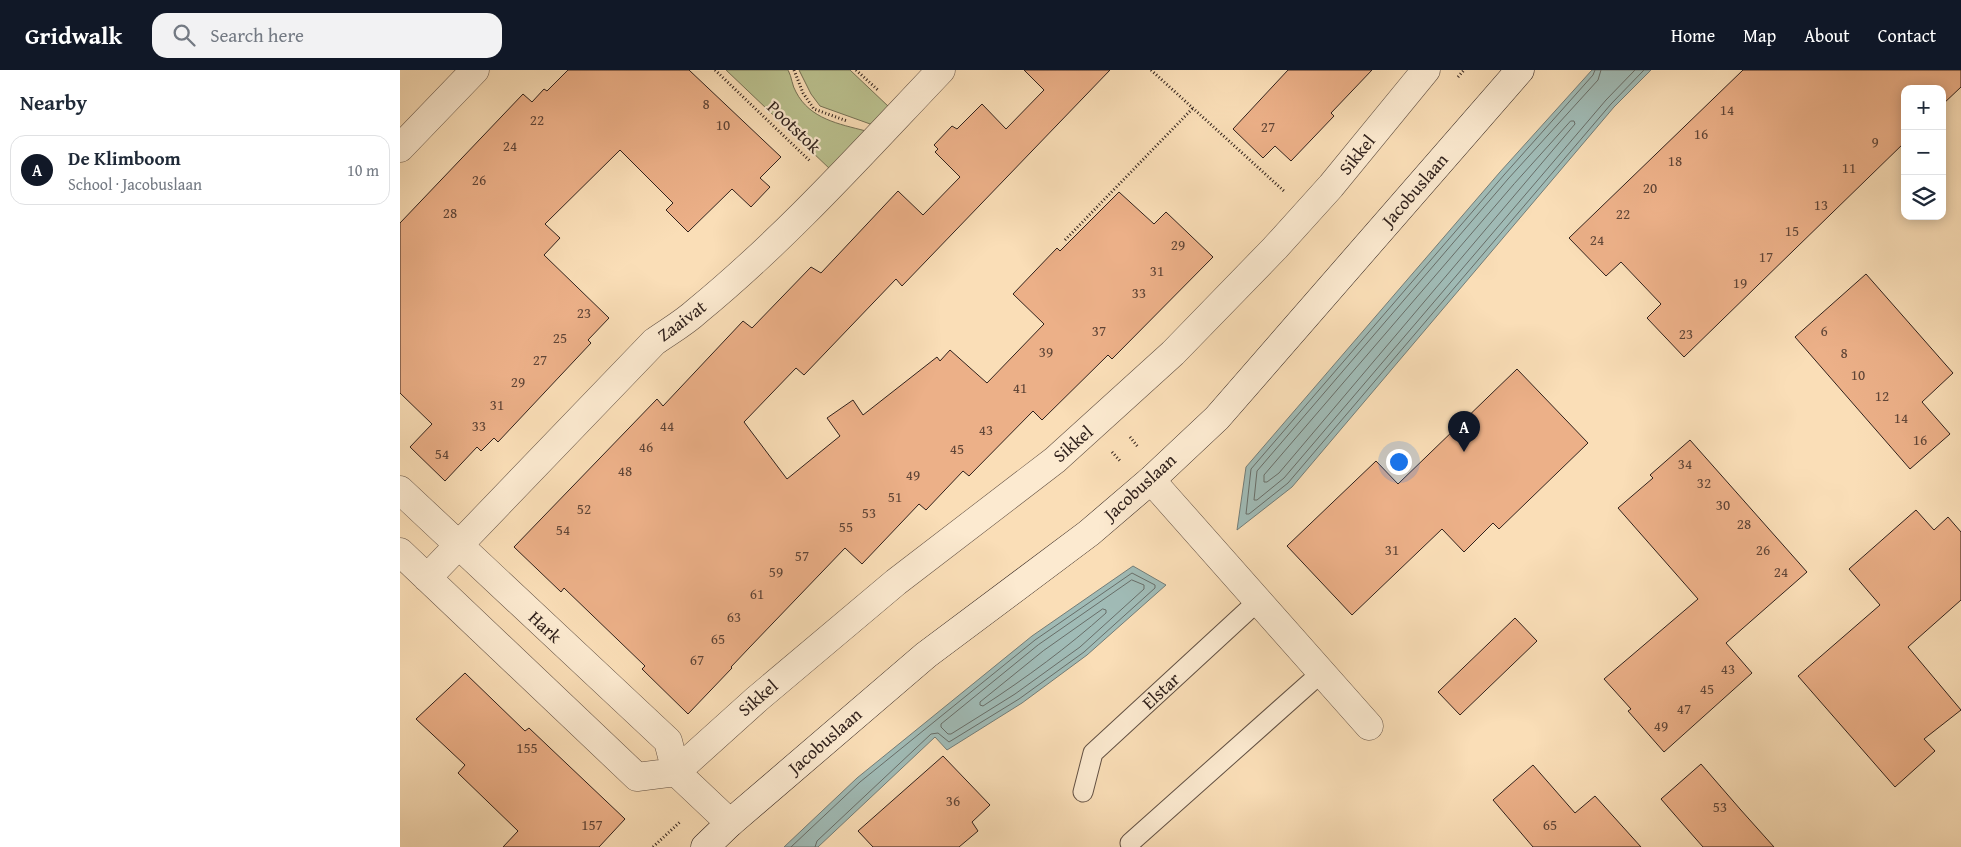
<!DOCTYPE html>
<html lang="en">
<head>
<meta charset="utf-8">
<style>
	:root { --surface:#fff; --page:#f2f2f3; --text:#1f2937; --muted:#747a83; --line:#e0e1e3; --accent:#111827 }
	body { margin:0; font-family:"Gentium Book Plus",serif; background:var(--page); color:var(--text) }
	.controls { position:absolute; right:15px; top:15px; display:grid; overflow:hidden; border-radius:10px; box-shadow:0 2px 12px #0003 }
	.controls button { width:45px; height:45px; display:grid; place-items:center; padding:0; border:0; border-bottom:1px solid var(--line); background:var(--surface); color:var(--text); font:25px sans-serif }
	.you { position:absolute; left:998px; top:391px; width:18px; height:18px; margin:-12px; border:4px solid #fff; border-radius:50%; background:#1a73e8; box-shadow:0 0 0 8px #1a73e833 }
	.badge { display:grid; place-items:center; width:32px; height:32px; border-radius:50%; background:var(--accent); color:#fff; font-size:16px; font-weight:700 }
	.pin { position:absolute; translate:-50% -41px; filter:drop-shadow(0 1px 2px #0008) }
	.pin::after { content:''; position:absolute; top:26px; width:18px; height:15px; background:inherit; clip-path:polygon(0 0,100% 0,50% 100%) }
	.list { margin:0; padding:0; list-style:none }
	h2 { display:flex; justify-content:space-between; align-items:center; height:65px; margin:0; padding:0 20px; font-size:21px }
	h2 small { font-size:16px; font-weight:400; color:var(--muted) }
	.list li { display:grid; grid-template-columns:32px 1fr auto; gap:15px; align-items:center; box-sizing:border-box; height:70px; margin:0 10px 10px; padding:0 10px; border:1px solid var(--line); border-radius:15px }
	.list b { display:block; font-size:19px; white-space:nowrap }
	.list p { margin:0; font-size:16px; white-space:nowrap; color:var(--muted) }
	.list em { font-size:16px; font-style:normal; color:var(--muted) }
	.icon { flex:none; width:28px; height:28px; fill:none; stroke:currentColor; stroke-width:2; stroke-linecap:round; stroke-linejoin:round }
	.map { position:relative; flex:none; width:1561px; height:777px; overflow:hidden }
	header { display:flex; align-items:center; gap:30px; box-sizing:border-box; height:70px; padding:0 25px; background:var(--accent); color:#fff }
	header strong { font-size:24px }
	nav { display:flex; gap:28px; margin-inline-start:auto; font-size:18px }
	.search { width:350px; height:45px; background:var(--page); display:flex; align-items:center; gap:12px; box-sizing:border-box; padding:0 18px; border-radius:15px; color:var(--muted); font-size:19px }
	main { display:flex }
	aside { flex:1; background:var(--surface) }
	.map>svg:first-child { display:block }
	.green { fill:#bbc290; stroke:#767256 }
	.water { fill:#a0bbb6; stroke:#737d78 }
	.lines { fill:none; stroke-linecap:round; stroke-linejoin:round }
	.shore { stroke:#686e69; stroke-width:1 }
	.building { fill:#ecb088; stroke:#30211c }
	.service-casing { stroke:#625043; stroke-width:21 }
	.minor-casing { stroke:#625043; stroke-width:29 }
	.secondary-casing { stroke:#30211c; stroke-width:29 }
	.path { stroke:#30211c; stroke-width:3; stroke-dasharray:1 2.5; stroke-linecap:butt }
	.service { stroke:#fcead0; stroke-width:19 }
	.minor { stroke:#fcead0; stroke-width:28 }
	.secondary { stroke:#fcead0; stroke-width:28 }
	.labels { text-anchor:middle; stroke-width:4.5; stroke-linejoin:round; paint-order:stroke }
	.number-label { font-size:15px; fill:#5f4537 }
	.street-label { font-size:18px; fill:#30211c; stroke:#fcead0 }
</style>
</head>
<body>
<header>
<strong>Gridwalk</strong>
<div class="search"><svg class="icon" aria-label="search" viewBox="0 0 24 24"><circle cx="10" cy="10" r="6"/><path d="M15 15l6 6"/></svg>Search here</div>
<nav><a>Home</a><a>Map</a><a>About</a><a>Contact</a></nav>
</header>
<main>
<aside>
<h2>Nearby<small></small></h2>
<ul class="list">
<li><span class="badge">A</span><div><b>De Klimboom</b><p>School · Jacobuslaan</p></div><em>10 m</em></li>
</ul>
</aside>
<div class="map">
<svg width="1561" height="777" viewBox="0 0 1561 777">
	<rect width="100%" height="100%" fill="#fadeb7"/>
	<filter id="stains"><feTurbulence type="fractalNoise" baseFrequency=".004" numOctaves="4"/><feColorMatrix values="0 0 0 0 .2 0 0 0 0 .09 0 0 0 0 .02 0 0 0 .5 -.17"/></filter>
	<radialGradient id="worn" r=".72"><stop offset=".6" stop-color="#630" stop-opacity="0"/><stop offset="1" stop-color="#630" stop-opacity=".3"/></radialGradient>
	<path class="green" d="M326,0H388C392,7 392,16 396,22C410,49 439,54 466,61L431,100Z
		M399,0H450L489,37L473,55L420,36L411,24Z"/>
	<path class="water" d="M1192,0H1251L1214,37L892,417L837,460L846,397L1100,102Z
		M733,496L766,515L687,585L622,633L547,680L535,667L418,777H384L457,708L632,566Z"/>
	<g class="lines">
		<path class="shore" d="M1195,0L1193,5L1104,105L851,399L846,444H849L888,413L1211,34L1244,0
			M1201,0L1198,10L1108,109L857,401L854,430H857L884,408L1206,30L1235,0
			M1171,51H1174L1175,54L879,403L867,412H864V405L1114,114Z
			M732,510L744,515V519L680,577L615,624L551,664H548L541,657V654L638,575Z
			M703,539L706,540V543C668,577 626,608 583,636L580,635V632L643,581Z
			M391,777L460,712L635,570L732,503L755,515V518L684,582L619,629L549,672L538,663L531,664L417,771L415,777"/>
	</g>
	<path class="building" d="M168,0H289L381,87L360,108L370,117L351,137L332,119L288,162L266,140L273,133L220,80L145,154L160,168L144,185L209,248L188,270L191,273L98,372L94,368L81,381L77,377L45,411L10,377L32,354L0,323V153L123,24L132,32L144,19L147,21Z
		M624,0H710L502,216L496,209L404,305L396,298L344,352L387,409L440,366L427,348L453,330L463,345L537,287L540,291L550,280L587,313L644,254L613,224L657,178L660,181L719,122L754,154L766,142L813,187L712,289L708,285L642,350L633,341L569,406L563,401L526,440L519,434L462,494L445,478L349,578L331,597L332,598L288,644L242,599L245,596L164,518L161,522L114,477L257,329L263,336L343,251L352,258L411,197L421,203L498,121L523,145L560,107L535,82L538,79L534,75L552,56L557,59L582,34L606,59L644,20Z
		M888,0H972L931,43L934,46L891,91L875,76L863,88L833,59Z
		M1343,0H1561V17L1542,35V19H1505V72L1284,287L1247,248L1261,234L1221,192L1206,206L1169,168Z
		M1466,204L1553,303L1522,332L1550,364L1510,399L1395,267Z
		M1117,299L1188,373L1099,459L1093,453L1064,482L1042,459L952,545L887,476L976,391L998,414Z
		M1290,370L1407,502L1326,573L1352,603L1264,682L1228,641L1231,639L1204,609L1298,529L1218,438L1253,408L1250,405Z
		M1516,440L1534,460L1548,447L1561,462V530L1508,577L1561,640L1524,669L1535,681L1495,717L1398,606L1480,535L1449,499Z
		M1115,548L1137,571L1060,645L1038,622Z
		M65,603L125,661L129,658L225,749L199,777H103L118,761L58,703L65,695L16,649Z
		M543,686L590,735L572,752L578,761L559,777H473L458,761Z
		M1301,694L1340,739L1374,777H1303L1281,752L1261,729Z
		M1133,695L1175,743L1195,726L1241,777H1133L1093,730Z"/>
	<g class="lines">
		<g class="service-casing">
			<path id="service" d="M683,722L693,683L858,531
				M730,773L921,603"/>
		</g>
		<g class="minor-casing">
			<path id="minor" d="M0,78L75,0
				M751,410L969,656
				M0,420L268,671L276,702L330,753
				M0,482L237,707L276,702
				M27,508L254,272C268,262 284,253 297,241C386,168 462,83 541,0
				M276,702L357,629L496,512L655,390L773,283L875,178L931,116L1026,0"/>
		</g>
		<g class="secondary-casing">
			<path id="secondary" d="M305,777L330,753L526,585L689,463L751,410L817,348L1120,0"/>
		</g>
		<path class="path" d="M315,0L410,91
			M394,0L403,23L414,39L447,51
			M456,0L479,21
			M751,0L885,122
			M1058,7L1064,0
			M665,170L793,38
			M730,367L738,377
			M712,382L721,392
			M253,777L281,751"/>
		<use href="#service" class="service"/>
		<use href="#minor" class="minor"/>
		<use href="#secondary" class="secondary"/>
	</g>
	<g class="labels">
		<g class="number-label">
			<text x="306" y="39">8</text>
			<text x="1327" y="45">14</text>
			<text x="137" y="55">22</text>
			<text x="323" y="60">10</text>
			<text x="868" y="62">27</text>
			<text x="1301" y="69">16</text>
			<text x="1475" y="77">9</text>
			<text x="110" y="81">24</text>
			<text x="1275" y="96">18</text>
			<text x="1449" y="103">11</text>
			<text x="79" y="115">26</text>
			<text x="1250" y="123">20</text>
			<text x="1421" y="140">13</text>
			<text x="50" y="148">28</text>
			<text x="1223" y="149">22</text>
			<text x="1392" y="166">15</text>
			<text x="1197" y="175">24</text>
			<text x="778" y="180">29</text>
			<text x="1366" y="192">17</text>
			<text x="757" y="206">31</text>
			<text x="1340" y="218">19</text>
			<text x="739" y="228">33</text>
			<text x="184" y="248">23</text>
			<text x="699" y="266">37</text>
			<text x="1424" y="266">6</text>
			<text x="1286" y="269">23</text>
			<text x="160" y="273">25</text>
			<text x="646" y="287">39</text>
			<text x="1444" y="288">8</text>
			<text x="140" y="295">27</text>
			<text x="1458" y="310">10</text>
			<text x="118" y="317">29</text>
			<text x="620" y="323">41</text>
			<text x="1482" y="331">12</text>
			<text x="97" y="340">31</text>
			<text x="1501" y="353">14</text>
			<text x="79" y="361">33</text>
			<text x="267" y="361">44</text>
			<text x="586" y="365">43</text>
			<text x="1520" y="375">16</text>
			<text x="246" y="382">46</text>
			<text x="557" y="384">45</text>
			<text x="42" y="389">54</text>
			<text x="1285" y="399">34</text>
			<text x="225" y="406">48</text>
			<text x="513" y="410">49</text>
			<text x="1304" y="418">32</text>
			<text x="495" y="432">51</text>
			<text x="1323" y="440">30</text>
			<text x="184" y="444">52</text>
			<text x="469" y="448">53</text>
			<text x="1344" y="459">28</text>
			<text x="446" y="462">55</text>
			<text x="163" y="465">54</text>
			<text x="992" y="485">31</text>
			<text x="1363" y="485">26</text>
			<text x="402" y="491">57</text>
			<text x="376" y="507">59</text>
			<text x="1381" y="507">24</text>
			<text x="357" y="529">61</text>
			<text x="334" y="552">63</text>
			<text x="318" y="574">65</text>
			<text x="297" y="595">67</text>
			<text x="1328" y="604">43</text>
			<text x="1307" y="624">45</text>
			<text x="1284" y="644">47</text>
			<text x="1261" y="661">49</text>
			<text x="127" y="683">155</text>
			<text x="553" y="736">36</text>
			<text x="1320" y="742">53</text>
			<text x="192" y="760">157</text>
			<text x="1150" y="760">65</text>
		</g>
		<g class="street-label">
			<text transform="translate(394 57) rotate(44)" y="6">Pootstok</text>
			<text transform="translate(957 85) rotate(-51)" y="6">Sikkel</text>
			<text transform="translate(1015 120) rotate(-49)" y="6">Jacobuslaan</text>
			<text transform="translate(282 251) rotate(-37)" y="6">Zaaivat</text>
			<text transform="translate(673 374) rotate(-41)" y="6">Sikkel</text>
			<text transform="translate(740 417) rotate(-42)" y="6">Jacobuslaan</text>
			<text transform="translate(145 557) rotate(43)" y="6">Hark</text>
			<text transform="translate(761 621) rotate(-43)" y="6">Elstar</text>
			<text transform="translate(358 628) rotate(-41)" y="6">Sikkel</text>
			<text transform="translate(425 671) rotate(-41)" y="6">Jacobuslaan</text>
		</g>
	</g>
	<rect width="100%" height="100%" filter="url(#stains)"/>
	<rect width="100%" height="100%" fill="url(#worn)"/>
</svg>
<div class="controls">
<button>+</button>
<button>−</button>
<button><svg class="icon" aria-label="layers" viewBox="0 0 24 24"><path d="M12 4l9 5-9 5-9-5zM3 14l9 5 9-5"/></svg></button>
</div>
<div class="you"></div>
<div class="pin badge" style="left:1064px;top:382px">A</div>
</div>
</main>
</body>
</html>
